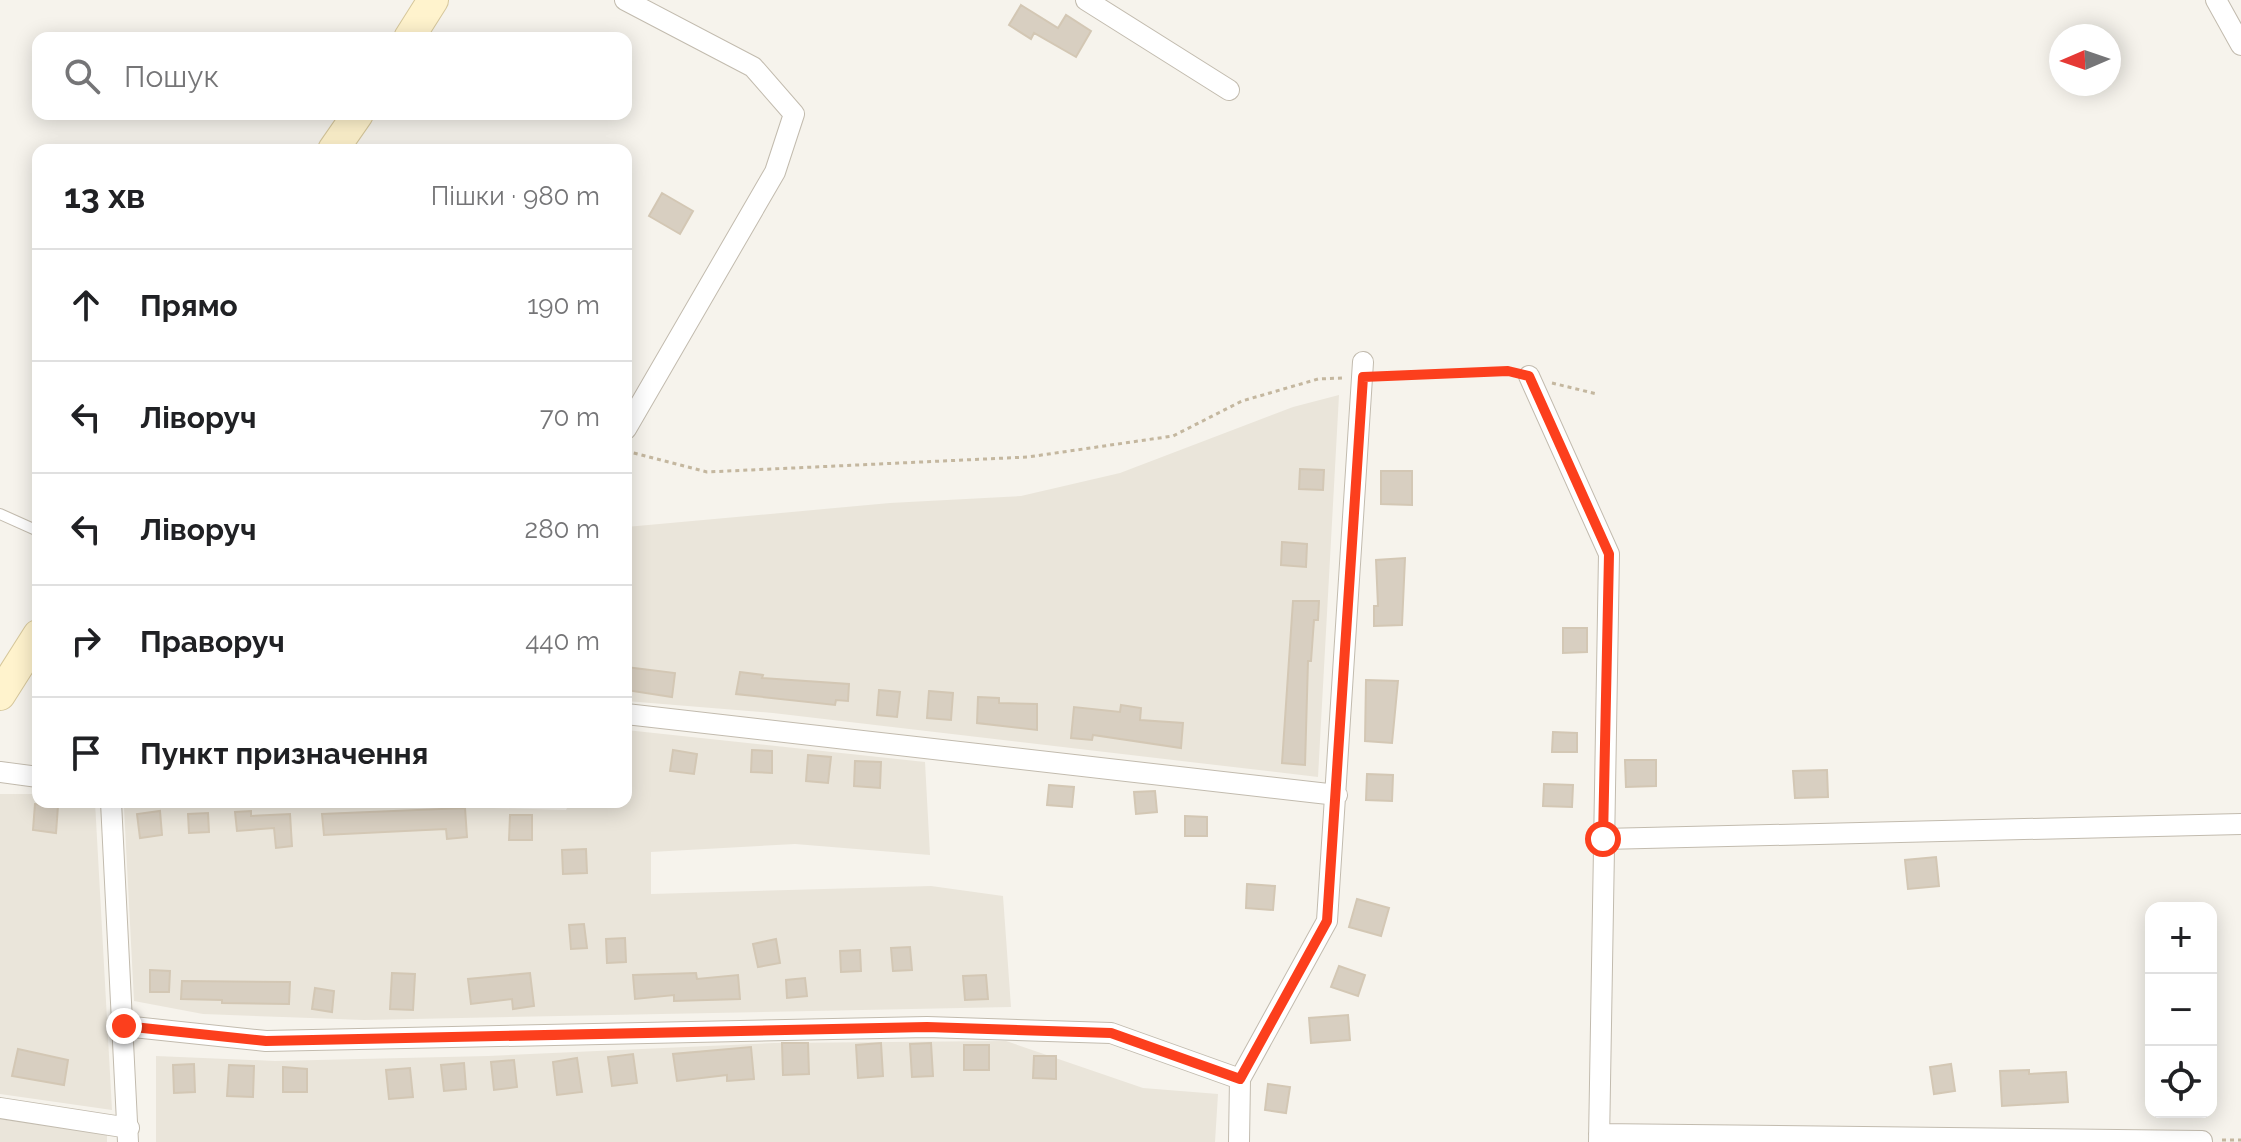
<!DOCTYPE html>
<html lang="uk">
<head>
<meta charset="utf-8">
<style>
	:root { --surface:#fff; --page:#f2f2f2; --text:#202124; --muted:#757577; --line:#e0e0e0 }
	body { margin:0; font-family:Raleway,sans-serif; background:var(--page); color:var(--text) }
	.controls { position:absolute; right:24px; bottom:24px; display:grid; overflow:hidden; border-radius:16px; box-shadow:0 4px 20px #0003 }
	.controls button { width:72px; height:72px; display:grid; place-items:center; padding:0; border:0; border-bottom:2px solid var(--line); background:var(--surface); color:var(--text); font:40px sans-serif }
	.compass { position:absolute; left:2049px; top:24px; width:72px; height:72px; border-radius:50%; background:var(--surface); box-shadow:0 4px 20px #0003; rotate:268deg }
	.stop { position:absolute; width:24px; height:24px; margin:-18px; border:6px solid #fc3f1d; border-radius:50%; background:#fff }
	.stop.end { background:#fc3f1d; border-color:#fff; box-shadow:0 2px 8px #0008 }
	.list { margin:0; padding:0; list-style:none }
	h2 { display:flex; justify-content:space-between; align-items:center; height:104px; margin:0; padding:0 32px; font-size:34px }
	h2 small { font-size:26px; font-weight:400; color:var(--muted) }
	.list li { display:grid; grid-template-columns:52px 1fr auto; gap:24px; align-items:center; box-sizing:border-box; height:112px; padding:0 32px; border-top:2px solid var(--line) }
	.list b { display:block; font-size:30px; white-space:nowrap }
	.list em { font-size:26px; font-style:normal; color:var(--muted) }
	.icon { flex:none; width:44px; height:44px; fill:none; stroke:currentColor; stroke-width:2; stroke-linecap:round; stroke-linejoin:round }
	.map { position:relative; flex:none; width:2241px; height:1142px; overflow:hidden }
	.search { position:absolute; background:var(--surface); box-shadow:0 4px 20px #0003; left:32px; top:32px; width:600px; height:88px; display:flex; align-items:center; gap:20px; box-sizing:border-box; padding:0 28px; border-radius:16px; color:var(--muted); font-size:30px }
	.panel { position:absolute; background:var(--surface); box-shadow:0 4px 20px #0003; left:32px; top:144px; width:600px; height:664px; border-radius:16px }
	.map>svg:first-child { display:block }
	.residential { fill:#eae5da }
	.building { fill:#d8cfc1; stroke:#d3c7b4; stroke-width:2 }
	.lines { fill:none; stroke-linecap:round; stroke-linejoin:round }
	.service-casing { stroke:#c2bbae; stroke-width:12 }
	.minor-casing { stroke:#c2bbae; stroke-width:22 }
	.secondary-casing { stroke:#d6c79b; stroke-width:32 }
	.path { stroke:#c4b79f; stroke-width:3; stroke-dasharray:4 4; stroke-linecap:butt }
	.service { stroke:#fff; stroke-width:10 }
	.minor { stroke:#fff; stroke-width:20 }
	.secondary { stroke:#fff3cd; stroke-width:30 }
	.route { stroke:#fc3f1d; stroke-width:10 }
</style>
</head>
<body>
<div class="map">
<svg width="2241" height="1142" viewBox="0 0 2241 1142">
	<rect width="100%" height="100%" fill="#f6f3ec"/>
	<path class="residential" d="M1339,395L1318,777L773,713L626,701V527L890,503L1021,496L1120,473L1293,407Z
		M626,730L925,762L930,855L795,844L651,852V894L931,886L1003,896L1011,1007L364,1020L203,1014L134,1001L124,808L358,804L566,810L570,802H626Z
		M0,794H38V802H95L112,1110L0,1094Z
		M1006,1041L1143,1088L1218,1094L1215,1142H156V1056L275,1061L488,1056L774,1043Z
		M0,1119L107,1135V1142H0Z"/>
	<path class="building" d="M1021,5L1058,28L1066,15L1091,31L1076,57L1034,33L1031,39L1009,25Z
		M662,193L693,211L680,234L649,216Z
		M1300,469L1324,470L1323,490L1299,489Z
		M1381,471H1412V505L1381,504Z
		M1282,542L1307,544L1306,567L1281,565Z
		M1405,558L1402,625L1374,626V606H1378L1376,560Z
		M1293,601H1319L1318,620H1314L1311,661H1308L1305,765L1282,763Z
		M1563,628H1587V652L1563,653Z
		M626,667L675,673L672,697L626,690Z
		M740,672L763,675L762,678L849,684L848,701L836,700L835,705L736,694Z
		M1366,680L1398,681L1392,743L1365,741Z
		M879,690L900,692L897,717L877,715Z
		M929,691L953,693L951,720L927,718Z
		M978,697L999,698V703L1037,704V730L977,723Z
		M1121,705L1141,708L1140,720L1183,723L1181,748L1093,735L1092,740L1071,738L1074,707L1120,712Z
		M1553,732L1577,733V752H1552Z
		M673,750L697,754L694,774L670,771Z
		M752,750L772,751V773L751,772Z
		M808,755L831,757L828,783L806,781Z
		M1625,760H1656V786L1626,787Z
		M855,761L881,762L880,788L854,786Z
		M1827,770L1828,797L1795,798L1793,771Z
		M1367,774L1393,775L1392,801L1366,800Z
		M1544,784L1573,785L1572,807L1543,806Z
		M1049,785L1074,787L1072,807L1047,805Z
		M1155,791L1157,812L1136,814L1134,792Z
		M35,804L58,806L56,833L33,830Z
		M465,808L467,837L447,839L446,829L324,835L322,814Z
		M160,811L162,835L140,838L137,814Z
		M251,811V816L290,814L292,846L276,848L274,828L237,831L235,812Z
		M208,813L209,832L189,833L188,814Z
		M510,815H532V840H509Z
		M1185,816L1207,817V836H1185Z
		M586,849L587,873L563,874L562,850Z
		M1936,857L1939,886L1908,889L1905,860Z
		M1247,884L1275,886L1273,910L1246,908Z
		M1357,899L1389,908L1381,936L1349,927Z
		M584,924L587,948L571,949L569,925Z
		M625,938L626,962L607,963L606,939Z
		M776,939L780,963L758,967L753,944Z
		M910,947L912,970L893,971L891,948Z
		M860,950L861,971L841,972L840,951Z
		M1339,966L1365,975L1358,996L1331,987Z
		M150,970L170,971L169,992H150Z
		M392,973L415,974L413,1010L390,1009Z
		M530,973L534,1006L513,1009L512,999L471,1004L468,979Z
		M696,973L697,979L738,975L740,999L674,1001V995L635,999L633,975Z
		M986,975L988,999L965,1000L963,976Z
		M805,978L807,996L787,998L786,980Z
		M182,981L290,982L289,1004L222,1003V1000L181,999Z
		M315,988L334,991L332,1012L312,1009Z
		M1348,1015L1350,1040L1311,1043L1309,1018Z
		M782,1043H808L809,1074L783,1075Z
		M881,1043L883,1076L858,1078L856,1045Z
		M931,1043L933,1076L912,1077L910,1044Z
		M964,1045H989V1070H964Z
		M751,1047L754,1079L727,1081V1075L677,1081L673,1054Z
		M18,1049L68,1060L64,1085L12,1076Z
		M633,1054L637,1083L612,1086L608,1057Z
		M1034,1056H1056V1079L1033,1078Z
		M577,1058L582,1092L557,1095L553,1062Z
		M514,1060L517,1087L494,1090L491,1062Z
		M464,1063L466,1089L444,1091L441,1065Z
		M194,1064L195,1092L174,1093L173,1065Z
		M1951,1064L1955,1091L1934,1094L1930,1067Z
		M229,1065L254,1066L253,1097L227,1096Z
		M283,1067L307,1069V1092H283Z
		M410,1068L413,1097L389,1099L386,1070Z
		M2029,1070V1074L2066,1072L2068,1102L2002,1106L2000,1071Z
		M1268,1084L1290,1087L1286,1113L1265,1110Z"/>
	<g class="lines">
		<g class="service-casing">
			<path id="service" d="M0,514L38,531"/>
		</g>
		<g class="minor-casing">
			<path id="minor" d="M625,0L753,67L794,114L775,172L626,429
				M1086,0L1229,90
				M2216,0L2241,45
				M1529,376L1609,554L1599,1142
				M626,714L1337,795
				M0,772L38,777
				M111,802L128,1142
				M1603,839L2241,824
				M124,1026L266,1041L927,1027L1111,1033L1240,1079
				M0,1108L129,1128
				M1599,1134L2202,1141
				M1239,1142L1240,1079L1327,921L1363,362"/>
		</g>
		<g class="secondary-casing">
			<path id="secondary" d="M409,38L433,0
				M333,150L358,114
				M0,695L38,635"/>
		</g>
		<path class="path" d="M1382,375L1510,371
			M1552,383L1597,394
			M626,451L707,472L1028,457L1173,436L1242,401L1318,379L1342,378
			M2222,1140H2241"/>
		<use href="#service" class="service"/>
		<use href="#minor" class="minor"/>
		<use href="#secondary" class="secondary"/>
	</g>
	<g class="lines">
		<path class="route" d="M124,1026L266,1041L927,1027L1111,1033L1240,1079L1327,921L1363,377L1508,371L1529,376L1609,554L1603,839"/>
	</g>
</svg>
<div class="controls">
<button>+</button>
<button>−</button>
<button><svg class="icon" aria-label="locate" viewBox="0 0 24 24"><circle cx="12" cy="12" r="6"/><path d="M12 2v4M12 18v4M2 12h4M18 12h4"/></svg></button>
</div>
<svg class="compass" viewBox="-18 -18 36 36"><path d="M0-13l5 13h-10z" fill="#e53935"/><path d="M0 13l5-13h-10z" fill="#757577"/></svg>
<div class="stop" style="left:1603px;top:839px"></div>
<div class="stop end" style="left:124px;top:1026px"></div>
<div class="search"><svg class="icon" aria-label="search" viewBox="0 0 24 24"><circle cx="10" cy="10" r="6"/><path d="M15 15l6 6"/></svg>Пошук</div>
<section class="panel">
<h2>13 хв<small>Пішки · 980 m</small></h2>
<ul class="list">
<li><svg class="icon" aria-label="ahead" viewBox="0 0 24 24"><path d="M12 20V5M6 11l6-6 6 6"/></svg><div><b>Прямо</b></div><em>190 m</em></li>
<li><svg class="icon" aria-label="left" viewBox="0 0 24 24"><path d="M17 20v-9H6M10 6l-5 5 5 5"/></svg><div><b>Ліворуч</b></div><em>70 m</em></li>
<li><svg class="icon" aria-label="left" viewBox="0 0 24 24"><path d="M17 20v-9H6M10 6l-5 5 5 5"/></svg><div><b>Ліворуч</b></div><em>280 m</em></li>
<li><svg class="icon" aria-label="right" viewBox="0 0 24 24"><path d="M7 20v-9h11M14 6l5 5-5 5"/></svg><div><b>Праворуч</b></div><em>440 m</em></li>
<li><svg class="icon" aria-label="arrive" viewBox="0 0 24 24"><path d="M6 21V4h12l-3 4 3 4H6"/></svg><div><b>Пункт призначення</b></div></li>
</ul>
</section>
</div>
</body>
</html>
